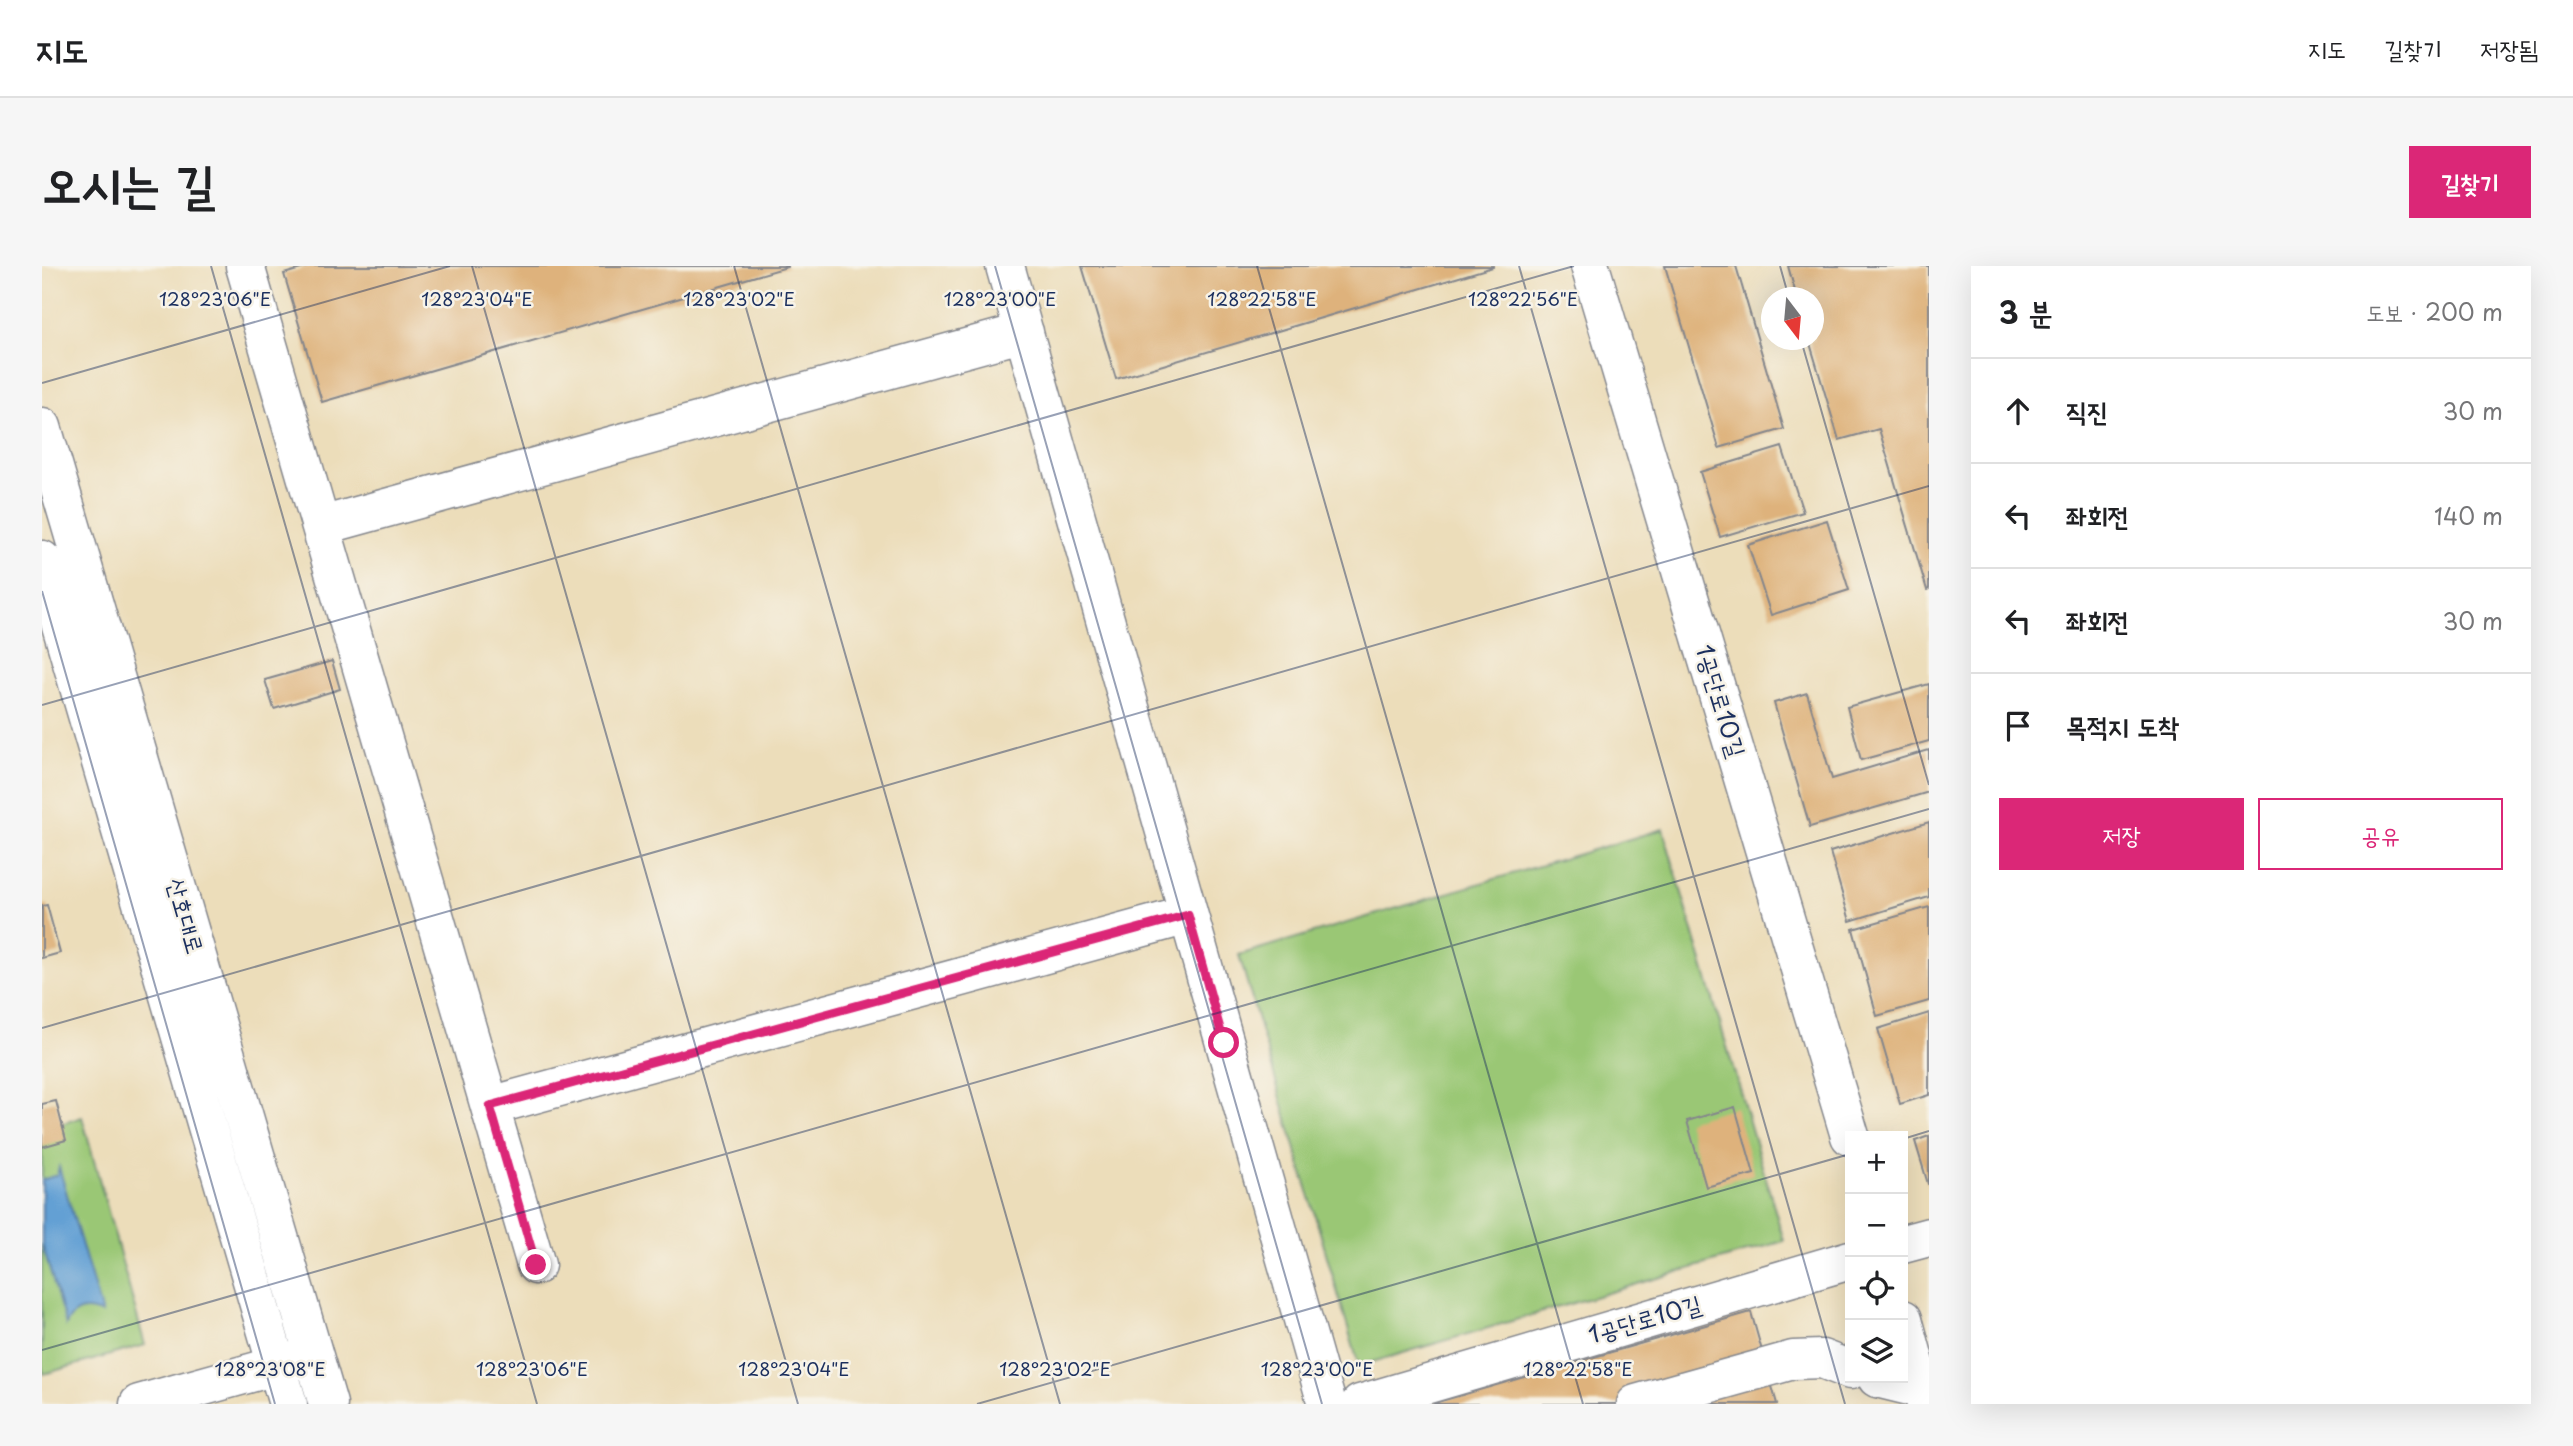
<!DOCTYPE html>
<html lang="ko">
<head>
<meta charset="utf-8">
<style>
	:root { --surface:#fff; --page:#f6f6f6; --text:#202124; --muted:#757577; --line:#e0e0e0; --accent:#db2777 }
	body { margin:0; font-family:"Playpen Sans","Poor Story",sans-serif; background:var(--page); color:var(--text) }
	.controls { position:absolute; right:21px; bottom:21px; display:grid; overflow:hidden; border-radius:0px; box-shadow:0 7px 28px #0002 }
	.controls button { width:63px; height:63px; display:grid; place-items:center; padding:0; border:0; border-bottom:2px solid var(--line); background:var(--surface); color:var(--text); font:35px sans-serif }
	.compass { position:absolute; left:1719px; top:21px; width:63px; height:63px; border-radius:50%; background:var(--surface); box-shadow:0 7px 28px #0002; rotate:164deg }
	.stop { position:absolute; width:21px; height:21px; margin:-16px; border:5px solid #db2777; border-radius:50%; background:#fff }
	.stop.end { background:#db2777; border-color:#fff; box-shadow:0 2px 7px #0008 }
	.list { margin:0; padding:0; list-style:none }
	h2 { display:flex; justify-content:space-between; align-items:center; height:91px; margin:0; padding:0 28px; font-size:30px }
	h2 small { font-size:23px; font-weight:400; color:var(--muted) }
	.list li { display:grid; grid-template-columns:46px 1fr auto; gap:21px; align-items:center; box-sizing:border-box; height:105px; padding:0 28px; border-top:2px solid var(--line) }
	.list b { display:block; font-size:26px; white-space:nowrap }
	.list em { font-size:23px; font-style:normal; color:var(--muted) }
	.actions { display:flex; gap:14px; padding:21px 28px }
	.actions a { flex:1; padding:16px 0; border:2px solid var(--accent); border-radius:0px; text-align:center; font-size:24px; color:var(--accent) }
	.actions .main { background:var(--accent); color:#fff }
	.icon { flex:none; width:38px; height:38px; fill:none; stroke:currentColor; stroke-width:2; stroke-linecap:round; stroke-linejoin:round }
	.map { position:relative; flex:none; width:1887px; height:1138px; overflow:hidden; border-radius:0px }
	header { display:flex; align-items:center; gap:42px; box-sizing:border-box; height:98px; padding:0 35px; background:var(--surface); border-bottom:2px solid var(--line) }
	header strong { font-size:33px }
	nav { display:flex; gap:38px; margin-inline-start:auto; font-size:24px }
	.intro { display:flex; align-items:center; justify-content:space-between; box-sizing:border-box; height:168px; padding:0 42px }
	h1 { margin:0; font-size:49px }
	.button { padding:18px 32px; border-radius:0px; background:var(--accent); color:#fff; font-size:24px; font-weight:700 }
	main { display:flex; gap:42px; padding:0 42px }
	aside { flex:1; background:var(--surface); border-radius:0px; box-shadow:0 7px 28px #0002 }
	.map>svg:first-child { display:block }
	.green { fill:#9ac775; stroke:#5a7b6a; stroke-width:2 }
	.water { fill:#63a0d4; stroke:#3f6899; stroke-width:2 }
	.building { fill:#deb27b }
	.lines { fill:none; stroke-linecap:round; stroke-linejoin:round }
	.minor-casing { stroke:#84868c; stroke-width:41 }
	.major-casing { stroke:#84868c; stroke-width:41 }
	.minor { stroke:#fff; stroke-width:38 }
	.major { stroke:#fff; stroke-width:38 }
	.route { stroke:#db2777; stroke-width:9 }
	.ticks { fill:none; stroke:#1b2f5e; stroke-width:2; stroke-opacity:0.45 }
	.labels { text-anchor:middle; stroke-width:5; stroke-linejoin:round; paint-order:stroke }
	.street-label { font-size:24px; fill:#1b2f5e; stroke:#f7f3e8 }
	.ticks-label { font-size:18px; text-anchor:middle; fill:#1b2f5e; stroke:#f7f3e8; stroke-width:5; stroke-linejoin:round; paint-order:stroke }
</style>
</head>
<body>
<header>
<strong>지도</strong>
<nav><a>지도</a><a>길찾기</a><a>저장됨</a></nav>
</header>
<div class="intro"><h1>오시는 길</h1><a class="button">길찾기</a></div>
<main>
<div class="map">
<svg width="1887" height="1138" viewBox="0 0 1887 1138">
	<rect width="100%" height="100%" fill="#f7f3e8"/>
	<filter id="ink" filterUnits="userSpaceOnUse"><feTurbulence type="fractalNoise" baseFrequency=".0143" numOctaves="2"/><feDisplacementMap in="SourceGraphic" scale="14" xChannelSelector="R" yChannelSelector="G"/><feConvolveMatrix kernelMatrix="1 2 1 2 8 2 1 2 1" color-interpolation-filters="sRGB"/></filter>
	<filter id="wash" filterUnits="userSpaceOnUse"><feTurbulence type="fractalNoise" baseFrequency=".00686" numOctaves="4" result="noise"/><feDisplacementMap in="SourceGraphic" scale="28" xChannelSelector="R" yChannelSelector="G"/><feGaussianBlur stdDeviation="1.57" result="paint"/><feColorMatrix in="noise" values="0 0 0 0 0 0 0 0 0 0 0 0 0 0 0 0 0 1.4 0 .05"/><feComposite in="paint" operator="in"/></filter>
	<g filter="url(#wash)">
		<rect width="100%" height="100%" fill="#ecddba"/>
		<path class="green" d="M1621,563L1742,975L1317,1100L1197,689Z
			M40,851L103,1079L2,1108L0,1100V881L19,858Z"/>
		<path class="water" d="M17,901L60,1048C45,1041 31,1042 24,1059L0,977V914L15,909Z"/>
		<g id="blocks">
			<path class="building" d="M269,0H745V1L280,136L242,8Z
				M1040,0H1451V1L1074,113Z
				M1623,0H1694L1742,163L1677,182Z
				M1746,0H1887V323L1885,324L1837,163L1797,174L1767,74H1772V32H1755Z
				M1740,181L1761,246L1678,271L1658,206Z
				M1785,254L1807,324L1729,349L1706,279Z
				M290,395L298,423L232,443L223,414Z
				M1887,418V475L1819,494L1805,441Z
				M1765,427L1790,513L1887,484V526L1768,561L1732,437Z
				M1887,556V631L1808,655L1788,586Z
				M5,639L18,687L0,692V640Z
				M1887,641V735L1835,750L1811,663Z
				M1887,747V829L1858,838L1836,763Z
				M14,835L24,874L0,881V838Z
				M1693,841L1712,908L1664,921L1645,855Z
				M1887,870V918H1886L1873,875Z
				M1709,1046L1735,1138H1392V1137Z"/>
		</g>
	</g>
	<g filter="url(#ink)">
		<use href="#blocks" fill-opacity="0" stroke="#84868c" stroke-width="2"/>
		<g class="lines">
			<g class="minor-casing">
				<path id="minor" d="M203,0L494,999
					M963,0L1285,1138
					M1548,0L1808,870
					M279,260L982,66
					M448,840L1146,649
					M1861,978L1887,971
					M1861,1053L1884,1138
					M1835,1112L1880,1123
					M97,1138L266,1091
					M1318,1138L1808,994
					M1594,1138L1751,1094L1780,1093L1808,1104"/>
			</g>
			<g class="major-casing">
				<path id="major" d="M0,161L286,1138
					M0,294L246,1138"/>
			</g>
			<use href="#minor" class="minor"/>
			<use href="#major" class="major"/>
		</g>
	</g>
	<g class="lines" filter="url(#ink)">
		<path class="route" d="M494,999L448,840L1146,649L1182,777"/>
	</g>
	<path class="ticks" d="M169,0L495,1138M430,0L756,1138M692,0L1018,1138M953,0L1280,1138M1215,0L1541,1138M1477,0L1803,1138M1738,0L1747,32M1759,74L1887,519M0,117L408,0M0,325L233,1138M0,439L1532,0M0,762L1887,220M1861,873L1887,865M0,1084L1887,543M935,1138L1808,888"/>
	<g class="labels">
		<g class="street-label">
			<text transform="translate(1678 435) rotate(73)" y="8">1공단로10길</text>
			<text transform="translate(143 650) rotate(74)" y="8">산호대로</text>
			<text transform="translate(1603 1054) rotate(-16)" y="8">1공단로10길</text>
		</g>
	</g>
	<g class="ticks-label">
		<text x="173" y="40">128°23'06"E</text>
		<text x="435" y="40">128°23'04"E</text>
		<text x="697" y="40">128°23'02"E</text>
		<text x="958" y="40">128°23'00"E</text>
		<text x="1220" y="40">128°22'58"E</text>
		<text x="1481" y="40">128°22'56"E</text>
		<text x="228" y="1110">128°23'08"E</text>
		<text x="490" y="1110">128°23'06"E</text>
		<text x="752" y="1110">128°23'04"E</text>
		<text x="1013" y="1110">128°23'02"E</text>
		<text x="1275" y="1110">128°23'00"E</text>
		<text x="1536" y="1110">128°22'58"E</text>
	</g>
</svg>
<div class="controls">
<button>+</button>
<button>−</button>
<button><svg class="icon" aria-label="locate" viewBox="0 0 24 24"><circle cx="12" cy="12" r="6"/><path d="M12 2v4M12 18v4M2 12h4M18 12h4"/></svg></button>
<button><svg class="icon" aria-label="layers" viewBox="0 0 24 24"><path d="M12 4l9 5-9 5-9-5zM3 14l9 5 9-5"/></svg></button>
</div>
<svg class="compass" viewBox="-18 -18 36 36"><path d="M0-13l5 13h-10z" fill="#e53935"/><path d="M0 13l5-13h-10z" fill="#757577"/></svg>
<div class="stop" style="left:1182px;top:777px"></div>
<div class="stop end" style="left:494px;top:999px"></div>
</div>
<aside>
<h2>3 분<small>도보 · 200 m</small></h2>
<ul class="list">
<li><svg class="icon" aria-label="ahead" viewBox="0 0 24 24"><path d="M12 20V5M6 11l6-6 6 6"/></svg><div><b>직진</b></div><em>30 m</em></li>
<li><svg class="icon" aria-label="left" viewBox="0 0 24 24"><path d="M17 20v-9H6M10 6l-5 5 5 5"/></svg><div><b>좌회전</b></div><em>140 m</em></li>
<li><svg class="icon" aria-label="left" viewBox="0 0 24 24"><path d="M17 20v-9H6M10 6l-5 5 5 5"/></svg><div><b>좌회전</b></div><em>30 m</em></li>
<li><svg class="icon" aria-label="arrive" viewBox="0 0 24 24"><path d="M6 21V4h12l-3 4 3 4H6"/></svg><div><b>목적지 도착</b></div></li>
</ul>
<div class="actions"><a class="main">저장</a><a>공유</a></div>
</aside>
</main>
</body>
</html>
